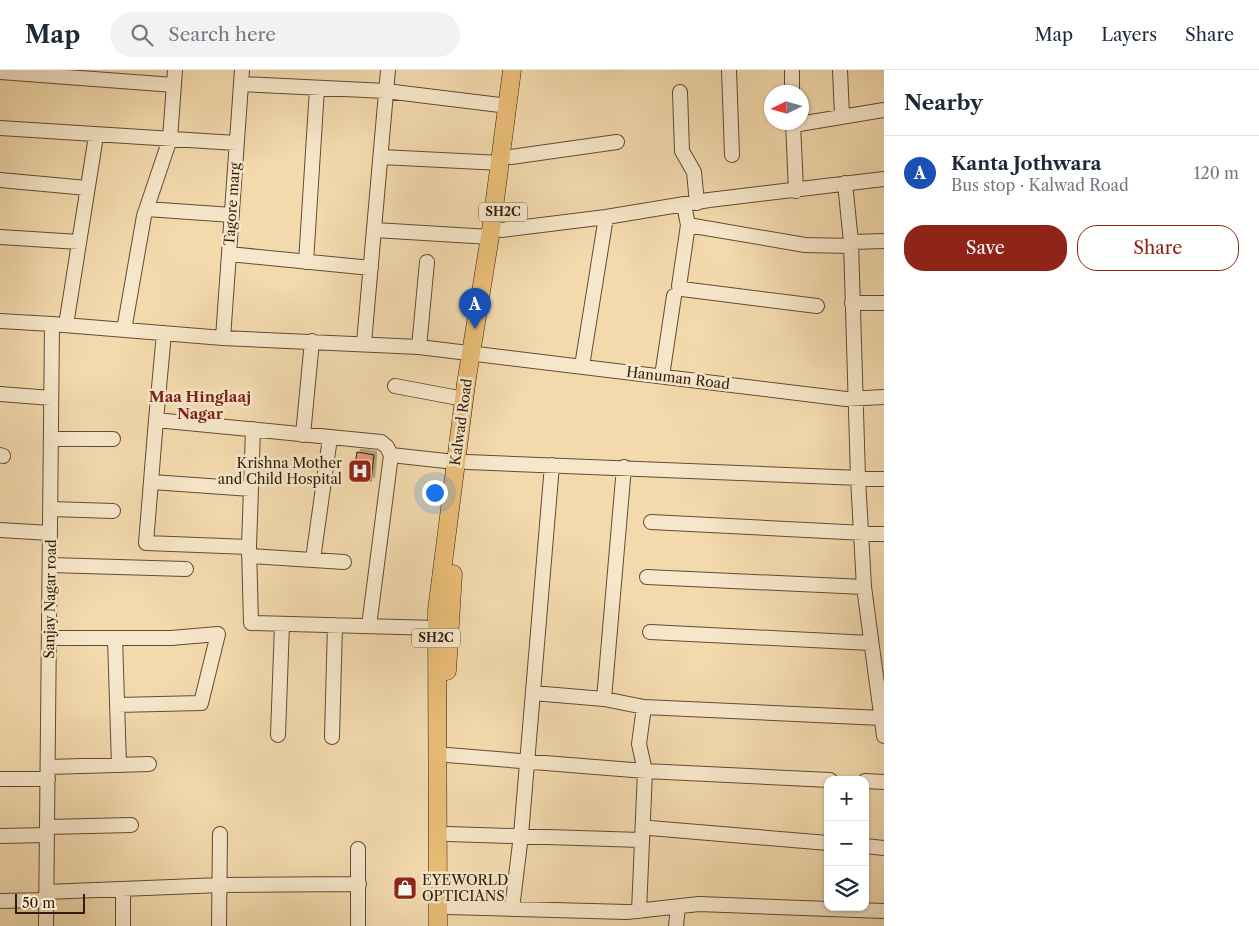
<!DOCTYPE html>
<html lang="en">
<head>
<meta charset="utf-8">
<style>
	:root { --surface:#fff; --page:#f2f2f3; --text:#1f2937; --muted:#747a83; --line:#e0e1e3; --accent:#8f2418 }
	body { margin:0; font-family:"Libre Caslon Text",serif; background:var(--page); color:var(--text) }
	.controls { position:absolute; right:15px; bottom:15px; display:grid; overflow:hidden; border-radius:10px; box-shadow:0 1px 4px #0004 }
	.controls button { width:45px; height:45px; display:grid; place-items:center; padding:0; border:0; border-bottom:1px solid var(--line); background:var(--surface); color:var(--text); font:25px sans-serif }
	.compass { position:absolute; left:764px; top:15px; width:45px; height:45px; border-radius:50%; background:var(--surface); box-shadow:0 1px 4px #0004; rotate:265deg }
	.scale { position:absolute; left:15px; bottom:12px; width:70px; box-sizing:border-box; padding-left:5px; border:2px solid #311d0a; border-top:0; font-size:14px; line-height:18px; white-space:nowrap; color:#311d0a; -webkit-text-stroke:4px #f7e7ca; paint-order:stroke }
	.you { position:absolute; left:434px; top:422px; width:18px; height:18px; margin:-12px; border:4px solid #fff; border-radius:50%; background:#1a73e8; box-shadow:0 0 0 8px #1a73e833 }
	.badge { display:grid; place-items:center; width:32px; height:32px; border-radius:50%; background:var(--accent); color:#fff; font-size:16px; font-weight:700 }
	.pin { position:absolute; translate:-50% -41px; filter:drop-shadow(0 1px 2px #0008) }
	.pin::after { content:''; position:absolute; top:26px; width:18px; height:15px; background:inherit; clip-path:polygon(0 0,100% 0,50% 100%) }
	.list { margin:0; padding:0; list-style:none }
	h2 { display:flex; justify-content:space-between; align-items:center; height:65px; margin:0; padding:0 20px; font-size:21px }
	h2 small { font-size:16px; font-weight:400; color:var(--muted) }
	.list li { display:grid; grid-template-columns:32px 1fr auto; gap:15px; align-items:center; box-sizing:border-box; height:75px; padding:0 20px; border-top:1px solid var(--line) }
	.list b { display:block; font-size:19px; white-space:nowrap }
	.list p { margin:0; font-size:16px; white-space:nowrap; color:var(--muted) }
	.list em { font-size:16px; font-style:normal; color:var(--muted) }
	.actions { display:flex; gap:10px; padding:15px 20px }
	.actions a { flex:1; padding:11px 0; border:1px solid var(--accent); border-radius:20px; text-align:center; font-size:18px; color:var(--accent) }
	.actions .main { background:var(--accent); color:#fff }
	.icon { flex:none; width:28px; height:28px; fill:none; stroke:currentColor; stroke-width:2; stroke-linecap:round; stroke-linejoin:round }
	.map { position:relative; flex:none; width:884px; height:856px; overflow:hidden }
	header { display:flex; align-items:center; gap:30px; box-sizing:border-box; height:70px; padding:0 25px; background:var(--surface); border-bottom:1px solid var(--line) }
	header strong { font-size:24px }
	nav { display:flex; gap:28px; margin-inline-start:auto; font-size:18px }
	.search { width:350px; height:45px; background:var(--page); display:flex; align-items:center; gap:12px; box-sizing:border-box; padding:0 18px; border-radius:28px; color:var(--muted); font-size:19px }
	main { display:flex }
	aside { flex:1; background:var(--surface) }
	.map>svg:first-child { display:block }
	.building { fill:#e69b74; stroke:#311d0a; filter:url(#shadow) }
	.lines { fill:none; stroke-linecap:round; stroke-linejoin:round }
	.minor-casing { stroke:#624c33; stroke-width:16 }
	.major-casing { stroke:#311d0a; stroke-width:19 }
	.minor { stroke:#f7e7ca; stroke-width:14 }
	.major { stroke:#eabd76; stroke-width:18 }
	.labels { text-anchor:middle; stroke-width:5; stroke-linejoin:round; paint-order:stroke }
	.shield { fill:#f7e7ca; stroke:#6c5a44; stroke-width:1 }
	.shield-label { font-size:12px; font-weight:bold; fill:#311d0a }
	.street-label { font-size:14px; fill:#311d0a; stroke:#f7e7ca }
	.poi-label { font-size:14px; fill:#311d0a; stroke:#f7e7ca; text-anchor:end }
	.neighbourhood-label { font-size:15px; font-weight:bold; fill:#7a1f14; stroke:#f7e7ca }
</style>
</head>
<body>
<header>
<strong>Map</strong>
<div class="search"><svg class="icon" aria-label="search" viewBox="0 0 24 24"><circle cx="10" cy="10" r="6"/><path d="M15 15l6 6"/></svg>Search here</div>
<nav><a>Map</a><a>Layers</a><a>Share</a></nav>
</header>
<main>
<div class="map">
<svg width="884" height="856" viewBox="0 0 884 856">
	<defs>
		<filter id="shadow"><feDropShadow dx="3.5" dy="-3.5" stdDeviation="0" flood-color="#0004"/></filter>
	</defs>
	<rect width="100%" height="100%" fill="#f3daad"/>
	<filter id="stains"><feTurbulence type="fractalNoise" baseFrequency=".004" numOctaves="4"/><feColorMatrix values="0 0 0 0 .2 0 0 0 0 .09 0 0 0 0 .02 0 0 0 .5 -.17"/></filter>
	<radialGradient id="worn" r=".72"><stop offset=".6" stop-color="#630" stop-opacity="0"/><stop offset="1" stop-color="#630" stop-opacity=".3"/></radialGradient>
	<path class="building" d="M357,382L374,385L371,411L353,409Z"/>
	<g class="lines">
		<g class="minor-casing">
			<path id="minor" d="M729,0L732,85
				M792,0V22
				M840,0L842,46
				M0,2L174,15
				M241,14L386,21L508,36
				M680,22L682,81L694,102L697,133
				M793,52L796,121
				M793,55L884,40
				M0,58L236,73
				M381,87L501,93
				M511,87L617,72
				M0,110L87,118
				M845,113L851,172
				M684,135L688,155L805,175L851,176
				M147,139L232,145
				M688,155L679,216L682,219L817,236
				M375,160L490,167
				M501,160L606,147L709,130L884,109
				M0,167L79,172
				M884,171L851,172L858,408L864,517L884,666
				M229,184L371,198
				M306,192L317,19
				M852,233H884
				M0,251L52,254L46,856
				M52,254L223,268L419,277L846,329L884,327
				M66,255L96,66
				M124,260L144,146L170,69L175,0
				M164,263L156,350L381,372L387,377L391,385L369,556
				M223,268L242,0
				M364,273L388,0
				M419,277L427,192
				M582,296L606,147
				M662,306L674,226
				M395,316L464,329
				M0,324L51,328
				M156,350L146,473L249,477
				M253,359L249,477L251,553L436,558
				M303,365L312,271
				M51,369H113
				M0,385L3,386
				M391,385L455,392
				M467,392L884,409
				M152,412L251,419
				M51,439L113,441
				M651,452L884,464
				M0,460L50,463
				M249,486L344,492
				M313,489L330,368
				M50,495L186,499
				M647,507L864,517
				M650,562L871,573
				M49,568H171L218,564L201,633L117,635
				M115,568L119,695
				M533,623L604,629L644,637L882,648
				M604,629L624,397
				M278,665L282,554
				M332,667L335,555
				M447,685L645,701L830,710
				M48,697L149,694
				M0,709H48
				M865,711L884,712
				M47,757L131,755
				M650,758L828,773
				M448,764L641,770
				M0,766L47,765
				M865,776L884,778
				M358,779V856
				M123,819V856
				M46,822L221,815L359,814
				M0,831L46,830
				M448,837L627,842L699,834L884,841
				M512,839L521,765L552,395
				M639,841L645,701L639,674L644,637
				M219,856L220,764
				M676,856L678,837"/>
		</g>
		<g class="major-casing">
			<path id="major" d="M447,601L453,504
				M438,856L437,540L466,314L491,160L512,0"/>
		</g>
		<use href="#minor" class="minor"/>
		<use href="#major" class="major"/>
	</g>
	<defs>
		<g id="hospital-square" transform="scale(1.25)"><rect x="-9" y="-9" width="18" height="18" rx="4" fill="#8f2418" stroke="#f7e7ca"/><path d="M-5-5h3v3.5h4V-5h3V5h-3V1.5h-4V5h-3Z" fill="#fff"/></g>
		<g id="shop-square" transform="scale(1.25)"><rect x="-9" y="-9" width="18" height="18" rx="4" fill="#8f2418" stroke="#f7e7ca"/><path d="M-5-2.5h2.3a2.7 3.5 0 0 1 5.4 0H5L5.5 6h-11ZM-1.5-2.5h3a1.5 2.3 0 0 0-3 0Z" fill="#fff"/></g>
	</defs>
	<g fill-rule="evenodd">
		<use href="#hospital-square" x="360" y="401"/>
		<use href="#shop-square" x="405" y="818"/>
	</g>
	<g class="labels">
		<g class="shield">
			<rect x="479" y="132.5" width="48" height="19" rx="4"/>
			<rect x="412" y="558.5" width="48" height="19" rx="4"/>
		</g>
		<g class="shield-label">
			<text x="503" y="146">SH2C</text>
			<text x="436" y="572">SH2C</text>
		</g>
		<g class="street-label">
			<text transform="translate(232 134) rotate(-86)" y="5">Tagore marg</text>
			<text transform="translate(678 308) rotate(7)" y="5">Hanuman Road</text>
			<text transform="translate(461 352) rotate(-82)" y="5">Kalwad Road</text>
			<text transform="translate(50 529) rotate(-89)" y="5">Sanjay Nagar road</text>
		</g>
		<g class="poi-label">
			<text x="342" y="398">Krishna Mother<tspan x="342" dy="16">and Child Hospital</tspan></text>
			<text x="422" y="815" text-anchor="start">EYEWORLD<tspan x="422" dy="16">OPTICIANS</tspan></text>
		</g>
		<g class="neighbourhood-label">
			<text x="200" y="332">Maa Hinglaaj<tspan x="200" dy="17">Nagar</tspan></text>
		</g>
	</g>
	<rect width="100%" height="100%" filter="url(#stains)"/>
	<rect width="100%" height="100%" fill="url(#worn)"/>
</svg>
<div class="controls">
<button>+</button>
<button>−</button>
<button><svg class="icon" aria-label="layers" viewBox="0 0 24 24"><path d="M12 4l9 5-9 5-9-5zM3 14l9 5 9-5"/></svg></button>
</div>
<svg class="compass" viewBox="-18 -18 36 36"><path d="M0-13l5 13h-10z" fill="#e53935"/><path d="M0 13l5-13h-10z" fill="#747a83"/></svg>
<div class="scale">50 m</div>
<div class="you"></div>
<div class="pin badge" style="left:475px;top:259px;background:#1a4fb4">A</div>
</div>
<aside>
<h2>Nearby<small></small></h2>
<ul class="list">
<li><span class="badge" style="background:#1a4fb4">A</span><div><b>Kanta Jothwara</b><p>Bus stop · Kalwad Road</p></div><em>120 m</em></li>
</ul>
<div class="actions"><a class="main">Save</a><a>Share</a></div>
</aside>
</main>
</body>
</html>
